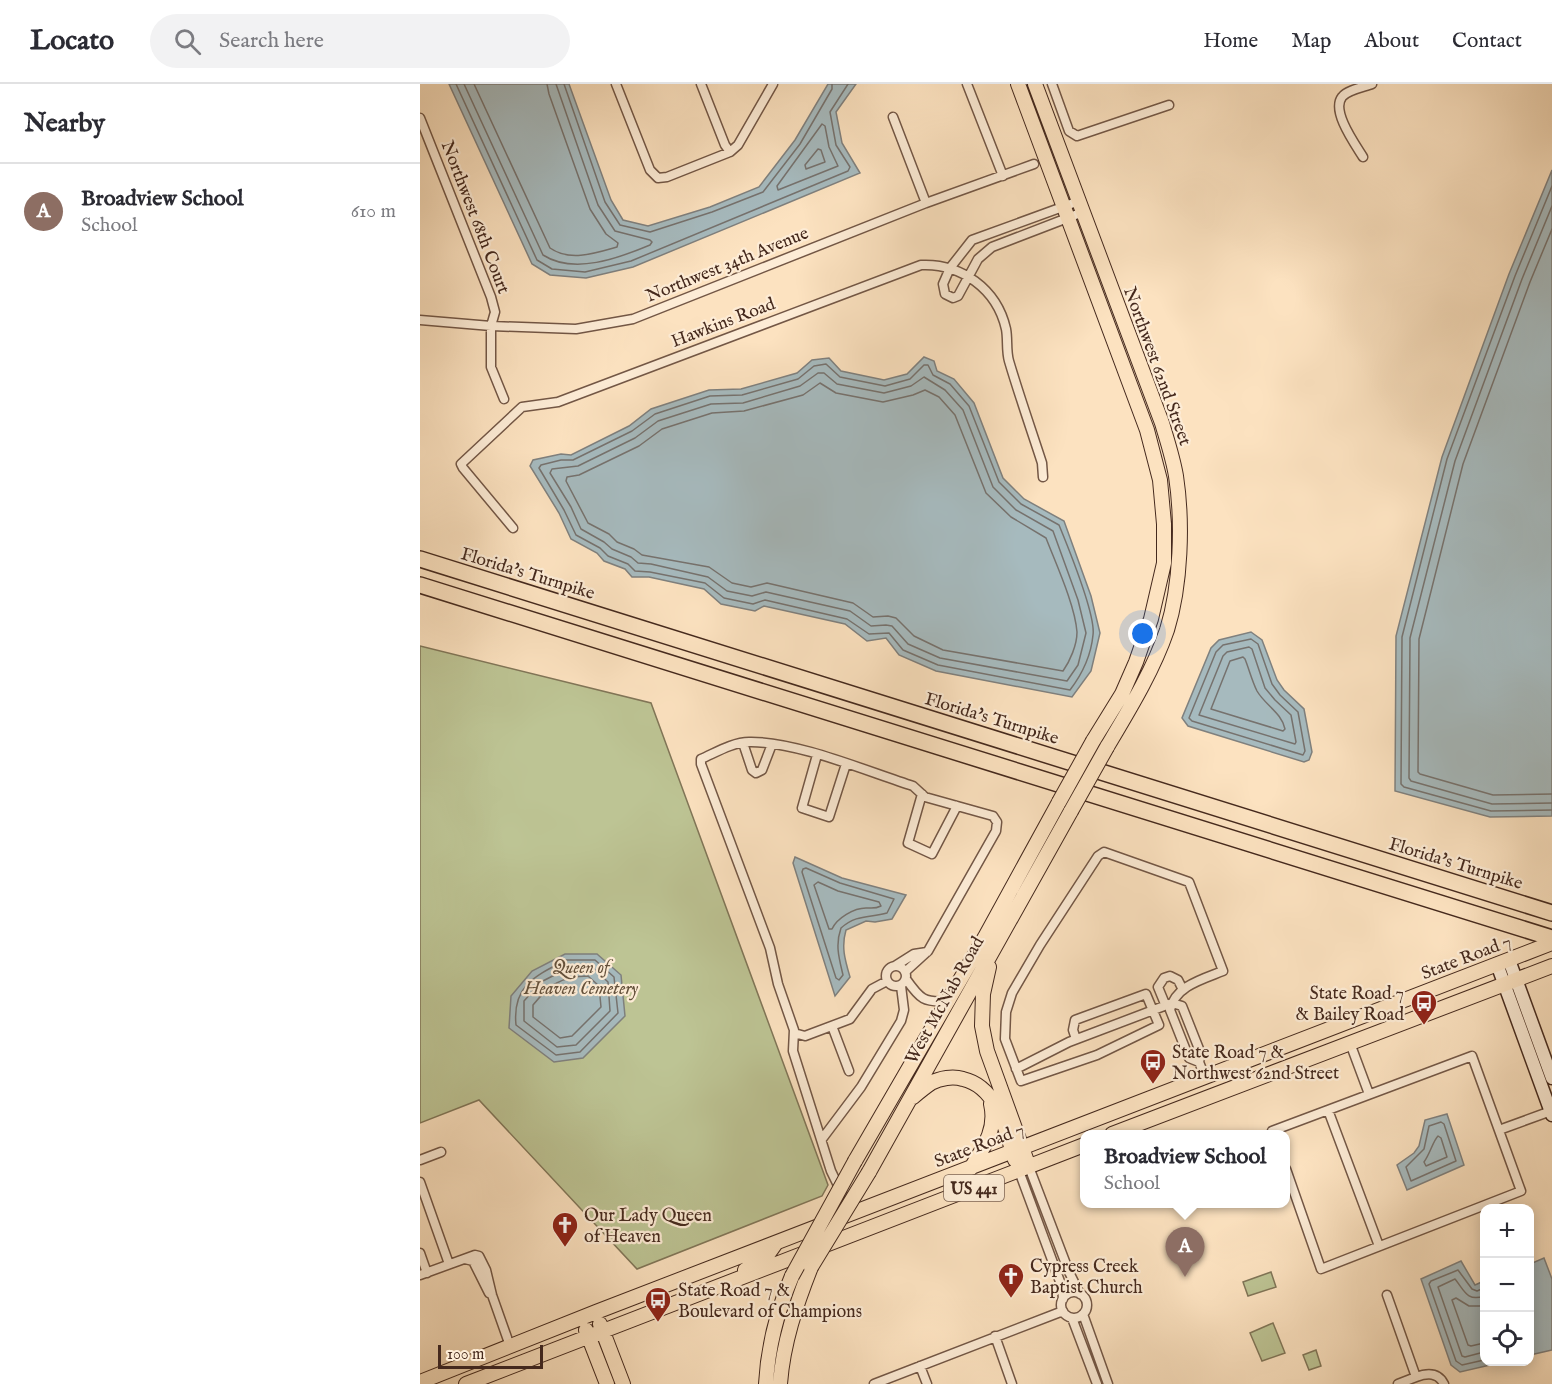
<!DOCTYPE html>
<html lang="en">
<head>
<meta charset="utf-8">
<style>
	:root { --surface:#fff; --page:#f2f2f3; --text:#2b2b33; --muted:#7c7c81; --line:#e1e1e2; --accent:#d93025 }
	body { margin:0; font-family:"IM FELL English",serif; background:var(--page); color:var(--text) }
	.controls { position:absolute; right:18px; bottom:18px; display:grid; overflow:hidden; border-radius:12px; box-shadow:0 3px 15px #0003 }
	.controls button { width:54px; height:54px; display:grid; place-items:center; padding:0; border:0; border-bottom:2px solid var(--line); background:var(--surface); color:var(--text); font:30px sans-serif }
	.scale { position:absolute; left:18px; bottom:15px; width:105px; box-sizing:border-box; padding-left:6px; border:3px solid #45291d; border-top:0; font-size:16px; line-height:21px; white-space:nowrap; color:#45291d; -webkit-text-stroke:4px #fdecd6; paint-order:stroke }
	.you { position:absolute; left:723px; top:550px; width:21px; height:21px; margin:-15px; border:4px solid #fff; border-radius:50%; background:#1a73e8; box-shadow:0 0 0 9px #1a73e833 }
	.badge { display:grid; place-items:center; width:39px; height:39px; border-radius:50%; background:var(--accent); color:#fff; font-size:20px; font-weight:700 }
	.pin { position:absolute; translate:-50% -50px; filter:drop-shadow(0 2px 3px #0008) }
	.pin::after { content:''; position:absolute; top:32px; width:21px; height:18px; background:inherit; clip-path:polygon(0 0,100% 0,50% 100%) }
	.popup { position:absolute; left:660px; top:1046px; width:210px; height:78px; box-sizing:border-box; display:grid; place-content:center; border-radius:12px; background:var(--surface); filter:drop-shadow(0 2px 4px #0005); font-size:20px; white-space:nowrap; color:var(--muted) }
	.popup b { font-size:22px; color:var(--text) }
	.popup::after { content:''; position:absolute; left:50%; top:100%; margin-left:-12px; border:12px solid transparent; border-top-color:var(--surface) }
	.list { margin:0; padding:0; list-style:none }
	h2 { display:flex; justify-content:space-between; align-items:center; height:78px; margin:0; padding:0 24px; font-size:26px }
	h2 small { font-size:20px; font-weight:400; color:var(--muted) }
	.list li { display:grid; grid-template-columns:39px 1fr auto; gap:18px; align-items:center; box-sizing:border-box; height:96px; padding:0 24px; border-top:2px solid var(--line) }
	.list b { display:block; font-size:22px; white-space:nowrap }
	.list p { margin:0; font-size:20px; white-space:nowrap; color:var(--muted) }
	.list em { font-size:20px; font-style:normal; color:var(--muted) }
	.icon { flex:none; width:33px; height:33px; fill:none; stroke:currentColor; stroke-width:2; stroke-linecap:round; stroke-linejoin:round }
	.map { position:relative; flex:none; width:1132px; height:1300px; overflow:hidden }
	header { display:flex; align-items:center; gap:36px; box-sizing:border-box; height:84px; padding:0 30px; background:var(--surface); border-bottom:2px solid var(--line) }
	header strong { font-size:28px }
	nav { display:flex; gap:33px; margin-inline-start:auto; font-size:21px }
	.search { width:420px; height:54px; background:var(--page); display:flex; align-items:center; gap:15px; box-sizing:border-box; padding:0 21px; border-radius:33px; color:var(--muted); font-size:22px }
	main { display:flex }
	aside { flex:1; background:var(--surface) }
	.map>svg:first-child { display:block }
	.green { fill:#bdc494; stroke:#817658; stroke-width:1.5 }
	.water { fill:#a6babe; stroke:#7f807e; stroke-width:1.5 }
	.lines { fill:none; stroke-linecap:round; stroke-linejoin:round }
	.shore { stroke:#76726e; stroke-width:1.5 }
	.street-casing { stroke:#735746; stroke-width:11 }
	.secondary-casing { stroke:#45291d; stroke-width:15 }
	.primary-casing { stroke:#45291d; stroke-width:16 }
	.highway-casing { stroke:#45291d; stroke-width:18 }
	.street { stroke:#fdecd6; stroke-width:8 }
	.secondary { stroke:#fdecd6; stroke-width:12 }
	.primary { stroke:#fce2c0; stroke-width:14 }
	.highway { stroke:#fce2c0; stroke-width:15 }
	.primary-bridge-casing { stroke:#45291d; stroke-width:16; stroke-linecap:butt }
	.primary-bridge { stroke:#fce2c0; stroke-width:14 }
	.labels { text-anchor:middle; stroke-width:4.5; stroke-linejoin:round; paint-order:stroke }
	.shield { fill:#fdecd6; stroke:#7c6454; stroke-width:1.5 }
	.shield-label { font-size:16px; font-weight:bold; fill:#45291d }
	.street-label { font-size:18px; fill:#45291d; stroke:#fdecd6 }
	.park-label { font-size:18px; font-style:italic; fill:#63503b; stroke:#fdecd6 }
	.poi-label { font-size:18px; fill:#45291d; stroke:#fdecd6; text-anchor:start }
</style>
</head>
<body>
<header>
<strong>Locato</strong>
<div class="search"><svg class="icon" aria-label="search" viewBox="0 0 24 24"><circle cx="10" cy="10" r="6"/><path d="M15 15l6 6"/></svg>Search here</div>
<nav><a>Home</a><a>Map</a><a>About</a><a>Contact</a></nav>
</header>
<main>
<aside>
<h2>Nearby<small></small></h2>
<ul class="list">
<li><span class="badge" style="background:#8d6e63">A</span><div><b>Broadview School</b><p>School</p></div><em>610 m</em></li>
</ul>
</aside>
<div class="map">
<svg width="1132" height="1300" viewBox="0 0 1132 1300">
	<rect width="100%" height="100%" fill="#fce2c0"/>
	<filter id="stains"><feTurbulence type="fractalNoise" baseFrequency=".00333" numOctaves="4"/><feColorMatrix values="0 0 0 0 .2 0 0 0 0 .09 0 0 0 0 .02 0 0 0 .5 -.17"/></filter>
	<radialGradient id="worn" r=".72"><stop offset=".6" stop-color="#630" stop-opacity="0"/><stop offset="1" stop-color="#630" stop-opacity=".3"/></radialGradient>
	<path class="green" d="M0,562L231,619L408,1101L402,1112L217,1185L59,1016L0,1039Z
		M851,1188L856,1203L828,1212L823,1198Z
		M853,1239L865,1269L842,1277L830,1249Z
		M896,1266L901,1282L889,1286L883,1271Z"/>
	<path class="water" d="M29,0H149L191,116L203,136L228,142L290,123L339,103L375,56L408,0H436L416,28L422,59L440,89L213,183L166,194L130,191L112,180Z
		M1132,86V732L1070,733L975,707L976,552L1022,373L1089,190Z
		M504,273L514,277L517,287L534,295L554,319L583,394L604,415L644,437L671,512L680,549L671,587L652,613L516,587L479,571L466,554L447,557L425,540L344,522L335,527L301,520L284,505L229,493H212L205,485L184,477L177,469L151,455L139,429L110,382L113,376L141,370L151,371L209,342L231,325L289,306L321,305L377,289L392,276L409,274L421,287L464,296L487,290Z
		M831,548L842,556L857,596L864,606L884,625L892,668L889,676L884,678L768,642L762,634L791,564L799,556Z
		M375,773L422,794L486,811L472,835L455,838L446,837L426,846C421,863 425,876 430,893L415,912L373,779Z
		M145,870H177L201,891L205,932L163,974L134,978L89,944L91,912L112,887Z
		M1027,1030L1044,1081L987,1106L977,1081L994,1069L999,1062L1005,1036Z
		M1124,1174L1132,1195V1266L1110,1271V1180Z
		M1041,1177L1055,1201L1064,1197V1278H1083L1040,1288L1031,1281L1001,1195Z"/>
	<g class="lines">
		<path class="shore" d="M36,0L117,176L132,185L165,188L211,177L428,87L430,83L416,61L410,28L428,0
			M44,0L123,171C154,191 199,174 230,161L232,158L230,156L195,147L178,121L136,0
			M54,0L130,164C150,178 176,169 197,163L198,159L186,150L170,125L129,10L127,0
			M144,0L185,118L200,141L230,148L292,128L343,108L380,60L412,5V0
			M402,40L405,42L409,63L418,82L358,106L357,102Z
			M398,65L401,66L405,78L386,85L385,81Z
			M1132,102L1095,192L1027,375L982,553L981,700L984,703L1071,727L1132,726
			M1132,122L1102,195L1035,377L990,554L989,694L991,697L1072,720L1132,719
			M1132,145L1110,198L1043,380L999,555L998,688L1000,690L1073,711L1132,710
			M406,280L420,293L465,302L490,295L504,281H508L513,291L530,300L549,322L579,398L601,420L639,441C648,463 676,531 673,551C671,572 663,589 650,606L518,581L483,566L469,549L449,550L427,535L345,516L333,520L304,514L285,499L230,488L215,487L208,480L188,472L180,464L156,451L144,426L119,384L121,381L141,376H153L212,347L235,330L290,312L322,311L378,295L394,282Z
			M398,289H404L417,300L464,309L491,302L504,293L525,306L543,326L573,403L596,426L633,447L658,516L666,549L658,581L647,597L520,574L488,560L472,542L466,541L451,542L430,527L346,508L332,512L307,507L288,493L231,480L218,479L211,473L192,465L184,458L161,445L151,423L130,389L132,385L158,382L215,354L238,337L291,320L323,319L380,302Z
			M400,299L416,309L463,318L493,311L505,306L519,313L535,331L566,409L591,433L626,454C636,480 655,521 657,548C657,561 650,577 643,587L523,566L494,552L476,534L468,532L453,533L433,519L347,499L331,503L312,499L289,483L222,471L214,465L197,458L189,450L168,439L146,397L147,393L159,391L219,362L242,345L292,329L324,327L383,311Z
			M831,555L838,560L852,600L860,611L878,628L885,667L883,671L772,637L769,634L796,568L803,561Z
			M829,563L832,565L845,604L855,616L871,631L876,658L875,660L779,631L803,572L807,568Z
			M823,573L825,575C829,585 832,597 837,607C845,621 862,629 865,645L863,647L791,625L810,577Z
			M386,784L420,799L474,815L467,829C449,834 437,830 421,844C415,861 419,874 423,891L419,896L416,894L382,788L383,785Z
			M398,798L418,807L459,818L461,822C455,825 453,824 446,824C434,824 417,834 412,845H409L394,801Z
			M146,876H175L194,893L198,929L160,968L136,971L96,941C92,902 115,892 146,876Z
			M172,883L188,898L190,927L156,961L137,963L104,937V917L121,898L148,884Z
			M168,892L179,902L181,923L152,952L140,954L113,933V921C129,901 142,892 168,892Z
			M1021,1038L1024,1040L1036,1077L991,1097L986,1083L1004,1065L1009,1042Z
			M1018,1052L1021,1054L1027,1073L1006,1082L1004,1078C1010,1070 1013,1057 1018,1052Z
			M1064,1204L1057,1207L1052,1205L1038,1186L1011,1197L1009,1200L1036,1277L1042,1281L1064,1276
			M1064,1212C1047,1218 1044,1206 1035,1195L1018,1203L1042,1272L1045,1273L1064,1268
			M1064,1222H1049L1036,1214L1032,1216L1048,1261L1051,1262L1064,1259"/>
		<g class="street-casing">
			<path id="street" d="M196,0L230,86L238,94L247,93L310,68L318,61L353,0
				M281,0L305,61L310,68
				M547,0L583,92
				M632,0L649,47L657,52L749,21
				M473,33L506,119
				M0,34L71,213L75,228L71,242V283L84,315
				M943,73C935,60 911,27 922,13C927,6 944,3 952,0
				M659,117L552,156L530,184L523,200L525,210L533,214L538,212L558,175L572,163L663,128
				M0,236L71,242L156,245L213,235L506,119L614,80
				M93,444L43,384L41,380L102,323L138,318L501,181C541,179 577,205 586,245C588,255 586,267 589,277C599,311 611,345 622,379L623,393
				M323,659L332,686L336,689L342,686L352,660
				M397,671L382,724L409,733L426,680
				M502,710L488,759L512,770L537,722
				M466 892a10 10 0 1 1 20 0a10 10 0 1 1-20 0Z
				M475,882L494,870L507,868
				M486,895C500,915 504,919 528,917
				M745,920L738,903L744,894L750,892L758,896L763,906
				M412,942L429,987
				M374,949L385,952L430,935L452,905L467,897
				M656,955L653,946L655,936L726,910L739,941L677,971L601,997L585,955L586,928L592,909L620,861L678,772L684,768L769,798L803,887C783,895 755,902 750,926L769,974L779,978
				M930,959L949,1010
				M596,985L649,958L752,919L762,922L781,970L779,978L785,993
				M908,1026L959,1162
				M1079,1046L1131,1027
				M853,1050L852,1047L1052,972L1101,1107L901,1185L866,1085
				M402,1055L441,1003L481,937L484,926L481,902
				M0,1076L21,1068
				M609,1083L649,1188L660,1210
				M599,1087L642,1203L643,1215
				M0,1098L29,1180
				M429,1124L411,1087L373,967L374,946L358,900L350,864L281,680V675C295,669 313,658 329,658C376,657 446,687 493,702L505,713L573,732L577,738L576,747L508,867L485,888
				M0,1169L7,1189
				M45,1175L53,1177L69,1209
				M0,1191L55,1171L59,1172L66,1186L72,1211L90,1262
				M641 1221a13 13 0 1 1 26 0a13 13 0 1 1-26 0Z
				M967,1211L996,1293C1007,1289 1018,1288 1024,1300
				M663,1230L688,1300
				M652,1234L677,1300
				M575,1252L592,1300
				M500,1282L507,1300
				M454,1300L643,1227
				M978,1300L996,1293"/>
		</g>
		<g class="secondary-casing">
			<path id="secondary" d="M1089,876L1132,994
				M1077,880L1132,1031"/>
		</g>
		<g class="primary-casing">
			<path id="primary" d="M598,0L727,346L740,396L744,440V479L731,535L716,578L702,610L673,657
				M615,0L742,339C747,356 753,374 756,392C763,438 761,501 747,546C733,587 709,626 687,663
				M569,883L563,910L562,942L567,967L609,1083
				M493,1013C499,1008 505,1003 511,999C520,994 533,992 543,995C578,1003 586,1047 595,1076
				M692,1050L1132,882
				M435,1077L565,853L639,718
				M551,1084C564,1063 577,1045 571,1020
				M449,1088L651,727
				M325,1186L346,1173L356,1159
				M180,1240L203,1300
				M166,1246L187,1300
				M0,1298L176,1228L1132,859
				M46,1300L664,1061
				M346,1300C348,1262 357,1227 372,1192
				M360,1300C363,1259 376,1221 391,1183"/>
		</g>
		<g class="highway-casing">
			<path id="highway" d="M0,475L1132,829
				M0,501L1132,854"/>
		</g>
		<use href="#street" class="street"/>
		<use href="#secondary" class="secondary"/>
		<use href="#primary" class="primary"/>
		<use href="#highway" class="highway"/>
		<g class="primary-bridge-casing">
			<path id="primary-bridge" d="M639,718L673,657
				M651,727L687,663
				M391,1183L449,1088
				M372,1192L435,1077"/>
		</g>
		<use href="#primary-bridge" class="primary-bridge"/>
	</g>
	<defs>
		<g id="bus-pin" transform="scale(1.35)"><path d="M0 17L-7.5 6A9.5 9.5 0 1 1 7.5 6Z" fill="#8f2418" stroke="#fdecd6"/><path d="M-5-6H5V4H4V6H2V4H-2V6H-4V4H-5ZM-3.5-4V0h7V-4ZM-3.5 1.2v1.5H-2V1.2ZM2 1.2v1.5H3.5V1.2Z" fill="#fff"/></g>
		<g id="church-pin" transform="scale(1.35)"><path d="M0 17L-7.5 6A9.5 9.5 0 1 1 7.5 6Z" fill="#8f2418" stroke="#fdecd6"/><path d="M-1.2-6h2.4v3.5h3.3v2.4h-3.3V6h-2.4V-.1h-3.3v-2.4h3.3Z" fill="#fff"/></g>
	</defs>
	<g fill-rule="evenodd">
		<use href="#bus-pin" x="1004" y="919"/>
		<use href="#bus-pin" x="733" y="978"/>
		<use href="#church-pin" x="145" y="1141"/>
		<use href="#church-pin" x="591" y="1192"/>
		<use href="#bus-pin" x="238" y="1216"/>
	</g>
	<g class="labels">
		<rect class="shield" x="524" y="1091" width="60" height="26" rx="4.5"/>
		<g class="shield-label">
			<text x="554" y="1110">US 441</text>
		</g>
		<g class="street-label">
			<text transform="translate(56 133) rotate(69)" y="6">Northwest 68th Court</text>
			<text transform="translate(307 180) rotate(-22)" y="6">Northwest 34th Avenue</text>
			<text transform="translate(303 238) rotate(-21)" y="6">Hawkins Road</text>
			<text transform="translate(738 282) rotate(70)" y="6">Northwest 62nd Street</text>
			<text transform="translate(108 489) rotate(17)" y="6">Florida's Turnpike</text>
			<text transform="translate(572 634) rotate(17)" y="6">Florida's Turnpike</text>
			<text transform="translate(1036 779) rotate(17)" y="6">Florida's Turnpike</text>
			<text transform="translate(1046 873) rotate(-21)" y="6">State Road 7</text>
			<text transform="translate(524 916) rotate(-61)" y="6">West McNab Road</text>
			<text transform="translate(559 1061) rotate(-21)" y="6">State Road 7</text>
		</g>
		<g class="park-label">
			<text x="161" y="889">Queen of<tspan x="161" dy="21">Heaven Cemetery</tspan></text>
		</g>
		<g class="poi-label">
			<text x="984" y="915" text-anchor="end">State Road 7<tspan x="984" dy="21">&amp; Bailey Road</tspan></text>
			<text x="752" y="974">State Road 7 &amp;<tspan x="752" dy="21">Northwest 62nd Street</tspan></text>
			<text x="164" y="1137">Our Lady Queen<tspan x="164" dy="21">of Heaven</tspan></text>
			<text x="610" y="1188">Cypress Creek<tspan x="610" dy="21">Baptist Church</tspan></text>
			<text x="258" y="1212">State Road 7 &amp;<tspan x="258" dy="21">Boulevard of Champions</tspan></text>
		</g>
	</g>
	<rect width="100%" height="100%" filter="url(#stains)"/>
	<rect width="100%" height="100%" fill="url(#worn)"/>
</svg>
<div class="controls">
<button>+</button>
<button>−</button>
<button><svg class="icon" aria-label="locate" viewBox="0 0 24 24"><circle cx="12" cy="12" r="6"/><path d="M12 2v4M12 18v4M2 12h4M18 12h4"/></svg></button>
</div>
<div class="scale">100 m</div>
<div class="you"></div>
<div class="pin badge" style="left:765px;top:1193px;background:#8d6e63">A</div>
<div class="popup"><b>Broadview School</b>School</div>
</div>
</main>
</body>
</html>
